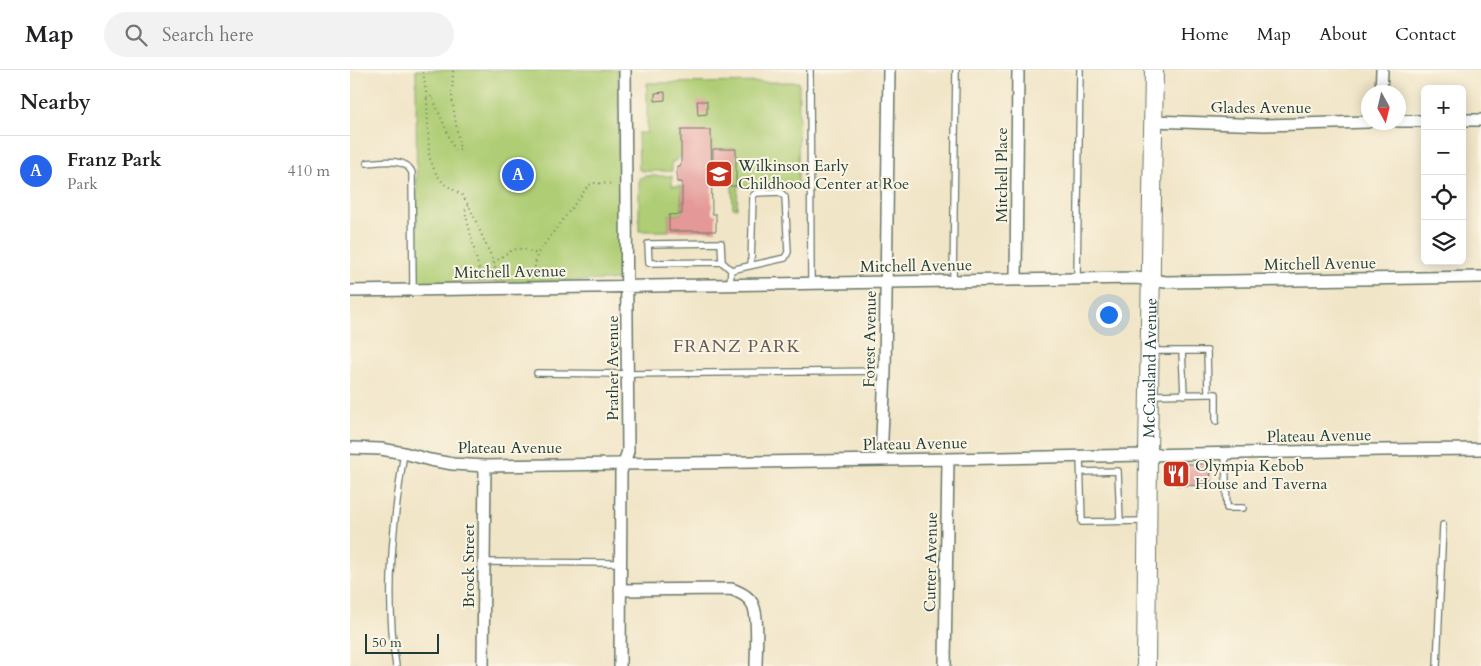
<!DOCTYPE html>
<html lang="en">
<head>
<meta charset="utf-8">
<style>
	:root { --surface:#fff; --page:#f2f2f2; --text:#202124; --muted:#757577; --line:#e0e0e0; --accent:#2563eb }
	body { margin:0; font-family:Cardo,serif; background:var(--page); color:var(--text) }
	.controls { position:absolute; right:15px; top:15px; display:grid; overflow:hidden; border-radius:8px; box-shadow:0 2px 12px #0003 }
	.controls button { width:45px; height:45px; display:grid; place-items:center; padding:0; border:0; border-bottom:1px solid var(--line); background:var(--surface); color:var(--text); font:25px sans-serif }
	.compass { position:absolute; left:1011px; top:15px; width:45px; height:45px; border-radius:50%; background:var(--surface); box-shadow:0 2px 12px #0003; rotate:172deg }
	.scale { position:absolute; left:15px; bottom:12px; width:74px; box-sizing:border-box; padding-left:5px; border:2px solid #1f3d34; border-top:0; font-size:14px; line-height:18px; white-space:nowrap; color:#1f3d34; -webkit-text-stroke:4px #fcf5e5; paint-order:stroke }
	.you { position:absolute; left:758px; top:244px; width:18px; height:18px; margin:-12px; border:4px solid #fff; border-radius:50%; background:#1a73e8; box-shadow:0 0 0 8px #1a73e833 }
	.badge { display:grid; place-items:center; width:32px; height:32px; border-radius:50%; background:var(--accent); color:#fff; font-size:16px; font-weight:700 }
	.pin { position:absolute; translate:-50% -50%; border:2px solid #fff; box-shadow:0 1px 5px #0006 }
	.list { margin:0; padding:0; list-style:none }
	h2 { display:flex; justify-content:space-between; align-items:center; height:65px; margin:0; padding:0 20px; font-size:21px }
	h2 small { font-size:16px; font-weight:400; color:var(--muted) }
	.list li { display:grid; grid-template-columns:32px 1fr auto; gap:15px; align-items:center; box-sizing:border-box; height:70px; padding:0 20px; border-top:1px solid var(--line) }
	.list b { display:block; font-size:19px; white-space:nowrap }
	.list p { margin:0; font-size:16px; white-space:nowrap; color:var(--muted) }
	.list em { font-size:16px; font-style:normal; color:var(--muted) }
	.icon { flex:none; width:28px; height:28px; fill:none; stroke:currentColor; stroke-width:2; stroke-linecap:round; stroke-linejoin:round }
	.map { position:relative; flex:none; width:1131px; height:596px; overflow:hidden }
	header { display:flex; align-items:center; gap:30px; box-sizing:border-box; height:70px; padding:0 25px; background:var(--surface); border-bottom:1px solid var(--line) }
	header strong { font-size:24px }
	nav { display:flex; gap:28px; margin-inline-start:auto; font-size:18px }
	.search { width:350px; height:45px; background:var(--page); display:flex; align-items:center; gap:12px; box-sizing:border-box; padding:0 18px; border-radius:28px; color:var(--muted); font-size:19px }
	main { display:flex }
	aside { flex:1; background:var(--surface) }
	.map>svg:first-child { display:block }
	.green { fill:#afcd75; stroke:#678554 }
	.building { fill:#e49897 }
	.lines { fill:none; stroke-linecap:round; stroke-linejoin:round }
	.lane-casing { stroke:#687867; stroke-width:8 }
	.street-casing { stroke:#687867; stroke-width:14 }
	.primary-casing { stroke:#687867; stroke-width:20 }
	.path { stroke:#687867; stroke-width:2; stroke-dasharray:1 4; stroke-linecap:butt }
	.lane { stroke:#fff; stroke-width:5.5 }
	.street { stroke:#fff; stroke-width:11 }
	.primary { stroke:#fff; stroke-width:18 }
	.labels { text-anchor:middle; stroke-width:4; stroke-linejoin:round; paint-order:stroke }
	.street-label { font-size:16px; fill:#1f3d34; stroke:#fcf5e5 }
	.poi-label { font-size:16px; fill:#1f3d34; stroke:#fcf5e5; text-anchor:start }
	.neighbourhood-label { font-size:18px; letter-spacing:1px; fill:#645d57; stroke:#fcf5e5 }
</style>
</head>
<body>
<header>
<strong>Map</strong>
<div class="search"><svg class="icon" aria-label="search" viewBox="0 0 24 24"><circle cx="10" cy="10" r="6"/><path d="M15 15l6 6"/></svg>Search here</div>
<nav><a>Home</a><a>Map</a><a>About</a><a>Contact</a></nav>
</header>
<main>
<aside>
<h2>Nearby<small></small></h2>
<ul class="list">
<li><span class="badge">A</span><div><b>Franz Park</b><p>Park</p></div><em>410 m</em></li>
</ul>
</aside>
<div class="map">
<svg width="1131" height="596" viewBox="0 0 1131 596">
	<rect width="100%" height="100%" fill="#fcf5e5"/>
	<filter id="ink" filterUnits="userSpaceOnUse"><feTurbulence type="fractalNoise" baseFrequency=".02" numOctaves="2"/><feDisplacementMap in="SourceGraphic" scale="10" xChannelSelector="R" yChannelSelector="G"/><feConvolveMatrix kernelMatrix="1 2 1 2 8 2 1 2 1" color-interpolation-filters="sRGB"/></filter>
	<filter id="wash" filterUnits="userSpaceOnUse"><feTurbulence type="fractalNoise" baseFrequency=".0096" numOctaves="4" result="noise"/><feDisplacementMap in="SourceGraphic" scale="20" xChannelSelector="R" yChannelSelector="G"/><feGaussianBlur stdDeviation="1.12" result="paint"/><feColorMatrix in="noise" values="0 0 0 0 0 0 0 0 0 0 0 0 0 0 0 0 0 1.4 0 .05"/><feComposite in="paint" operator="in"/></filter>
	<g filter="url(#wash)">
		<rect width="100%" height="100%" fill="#f1e5c7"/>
		<path class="green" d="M66,0H268L270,207L268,210L67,213Z
			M449,12L448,114L388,116L387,138H383L382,116L385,79C367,79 341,78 326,89V91H322V101H293V100H289L288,63H297V13Z
			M293,106H322V116H331L332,144L319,145V161H289V108H293Z"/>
		<g id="blocks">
			<path class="building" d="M315,22V30L305,31V23Z
				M347,31H357V44L348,45Z
				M331,60H361L362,144H366V161H319V145L332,144V112H327V96H331Z
				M363,79H386V116H363Z
				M824,394H861L860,416L826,415L822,411V397Z"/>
		</g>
	</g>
	<g filter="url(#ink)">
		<use href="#blocks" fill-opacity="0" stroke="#687867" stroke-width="1"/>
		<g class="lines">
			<g class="lane-casing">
				<path id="lane" d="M460,0L461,213
					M17,93C30,92 57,87 62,103L63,220
					M372,192L299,193L298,174L371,173L372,192L381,200
					M727,209L730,0
					M603,211L606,0
					M380,214L381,200L435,188L438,182L435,127L430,122L406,123L403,126L401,195
					M832,281L834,325
					M187,303L278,304L535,301
					M858,324H866V351
					M801,325L858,324L857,281H801
					M875,383L877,438H893
					M730,386L732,452L796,451
					M731,402L768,401L770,451
					M134,492L270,493
					M46,596C35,527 43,451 54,383
					M1087,596L1093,455"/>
			</g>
			<g class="street-casing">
				<path id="street" d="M1031,22L1032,0
					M1112,50H1131
					M803,51L915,55L1018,52
					M1048,51H1075
					M666,210L668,0
					M0,221L786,208L816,212L1131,207
					M0,378L31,379L54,383L80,390L103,394L135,396L598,389L1031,380L1131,379
					M531,389L535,301L539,0
					M270,520L381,519C390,522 399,526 403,535C409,548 406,581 406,596
					M133,596L135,396
					M270,596L271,402L278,381L275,0
					M595,596L598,389"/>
			</g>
			<g class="primary-casing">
				<g id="primary">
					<path id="s1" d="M796,596L798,385L804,0"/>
				</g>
			</g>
			<path class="path" d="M103,1L102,28L110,80L105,81L82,26L77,29L79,86L85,102L94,114L112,125L120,138L144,193L148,208
				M73,2L77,29
				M118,135L115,141L131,208
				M144,193C161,180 165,174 187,184L239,115L244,113L264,114
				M183,207L187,185"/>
			<use href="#lane" class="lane"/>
			<use href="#street" class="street"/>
			<use href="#primary" class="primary"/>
		</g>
	</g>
	<defs>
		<g id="school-square" transform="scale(1.4375)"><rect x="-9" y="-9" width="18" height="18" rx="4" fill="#c8321e" stroke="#fcf5e5"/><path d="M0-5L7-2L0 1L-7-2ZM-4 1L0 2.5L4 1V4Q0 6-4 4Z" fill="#fff"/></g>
		<g id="restaurant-square" transform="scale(1.4375)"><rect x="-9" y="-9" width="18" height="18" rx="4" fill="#c8321e" stroke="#fcf5e5"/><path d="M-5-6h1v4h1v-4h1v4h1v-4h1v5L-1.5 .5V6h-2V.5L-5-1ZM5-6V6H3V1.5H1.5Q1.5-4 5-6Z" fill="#fff"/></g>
	</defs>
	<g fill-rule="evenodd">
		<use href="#school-square" x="369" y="104"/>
		<use href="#restaurant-square" x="826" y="404"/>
	</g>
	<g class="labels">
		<g class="street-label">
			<text x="911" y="43">Glades Avenue</text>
			<text transform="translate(651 105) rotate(-90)" y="6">Mitchell Place</text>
			<text transform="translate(970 193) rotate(-1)" y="6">Mitchell Avenue</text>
			<text transform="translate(566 195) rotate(-1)" y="6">Mitchell Avenue</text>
			<text transform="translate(160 201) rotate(-1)" y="6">Mitchell Avenue</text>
			<text transform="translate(519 269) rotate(-89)" y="6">Forest Avenue</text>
			<text transform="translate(262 298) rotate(-90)" y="6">Prather Avenue</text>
			<text dy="6" stroke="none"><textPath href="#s1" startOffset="298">McCausland Avenue</textPath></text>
			<text transform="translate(969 365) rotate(-1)" y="6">Plateau Avenue</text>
			<text transform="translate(565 373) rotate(-1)" y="6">Plateau Avenue</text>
			<text x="160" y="383">Plateau Avenue</text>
			<text transform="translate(580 492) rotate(-89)" y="6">Cutter Avenue</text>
			<text transform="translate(118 496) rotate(-90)" y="6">Brock Street</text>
		</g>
		<g class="poi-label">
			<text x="388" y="101">Wilkinson Early<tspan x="388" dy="18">Childhood Center at Roe</tspan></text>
			<text x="845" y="401">Olympia Kebob<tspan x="845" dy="18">House and Taverna</tspan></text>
		</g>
		<g class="neighbourhood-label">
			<text x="387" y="282">FRANZ PARK</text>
		</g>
	</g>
</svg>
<div class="controls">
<button>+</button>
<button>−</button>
<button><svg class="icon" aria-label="locate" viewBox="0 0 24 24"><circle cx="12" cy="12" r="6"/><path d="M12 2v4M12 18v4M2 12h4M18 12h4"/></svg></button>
<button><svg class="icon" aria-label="layers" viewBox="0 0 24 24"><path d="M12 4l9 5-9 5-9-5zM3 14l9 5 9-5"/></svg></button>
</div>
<svg class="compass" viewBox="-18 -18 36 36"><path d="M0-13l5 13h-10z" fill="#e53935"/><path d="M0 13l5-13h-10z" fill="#757577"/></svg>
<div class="scale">50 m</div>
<div class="you"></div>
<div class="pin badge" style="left:168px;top:105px">A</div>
</div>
</main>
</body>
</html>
